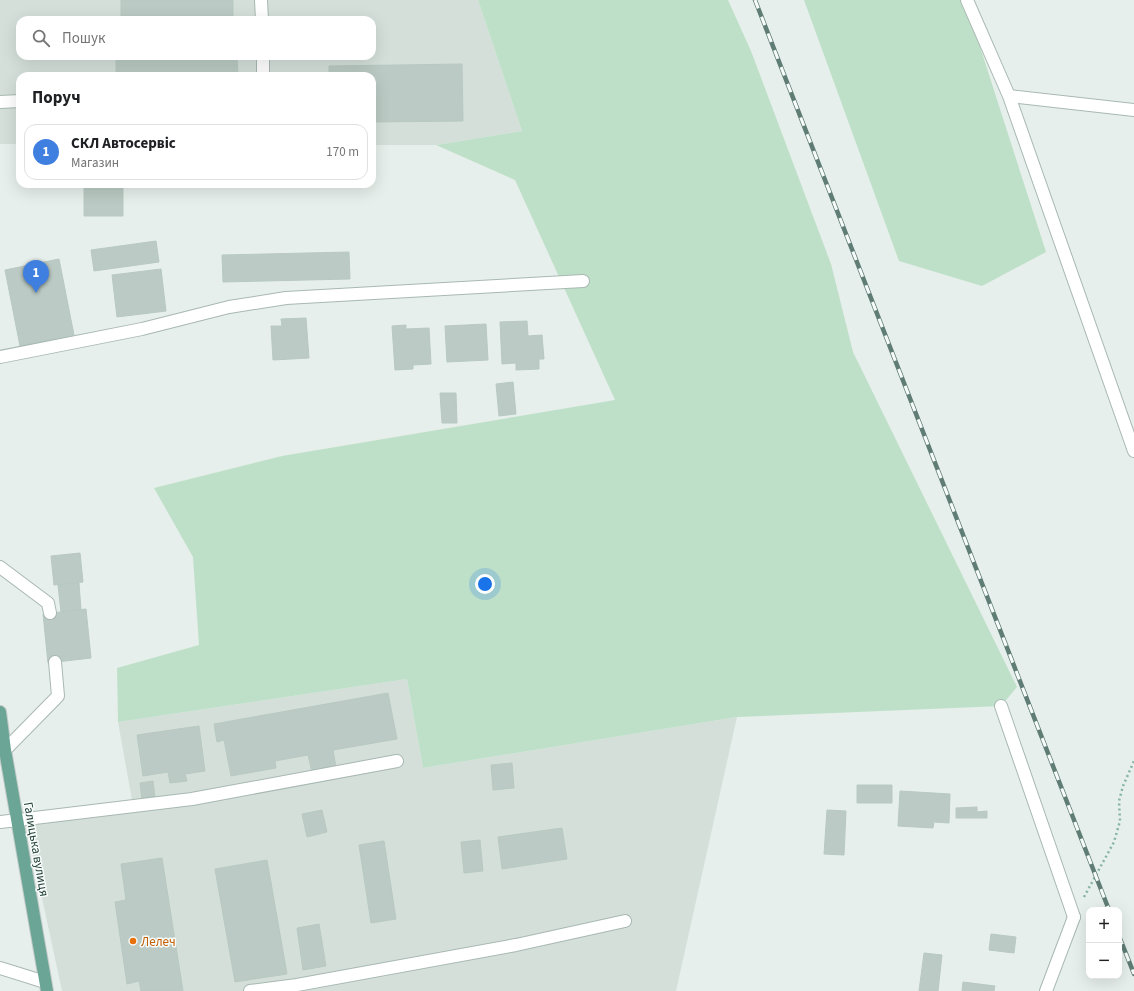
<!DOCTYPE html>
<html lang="uk">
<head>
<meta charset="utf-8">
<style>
	:root { --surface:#fff; --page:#f6f6f6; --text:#202124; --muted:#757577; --line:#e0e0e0; --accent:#0b8043 }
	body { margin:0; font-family:"Source Sans 3",sans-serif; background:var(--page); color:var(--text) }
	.controls { position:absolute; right:12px; bottom:12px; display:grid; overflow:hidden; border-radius:8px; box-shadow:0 4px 16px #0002 }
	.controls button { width:36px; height:36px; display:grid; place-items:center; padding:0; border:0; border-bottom:1px solid var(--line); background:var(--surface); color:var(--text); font:20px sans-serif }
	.you { position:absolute; left:485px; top:584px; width:14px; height:14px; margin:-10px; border:3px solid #fff; border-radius:50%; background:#1a73e8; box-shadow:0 0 0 6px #1a73e833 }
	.badge { display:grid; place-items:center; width:26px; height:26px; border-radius:50%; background:var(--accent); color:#fff; font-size:13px; font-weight:700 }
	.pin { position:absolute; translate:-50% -33px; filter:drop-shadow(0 1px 2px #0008) }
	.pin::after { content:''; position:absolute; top:21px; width:14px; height:12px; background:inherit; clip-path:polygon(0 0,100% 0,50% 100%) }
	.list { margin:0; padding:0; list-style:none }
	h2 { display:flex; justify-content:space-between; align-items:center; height:52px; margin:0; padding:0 16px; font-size:17px }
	h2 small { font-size:13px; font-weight:400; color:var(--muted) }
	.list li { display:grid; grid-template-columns:26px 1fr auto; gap:12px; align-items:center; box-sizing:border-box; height:56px; margin:0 8px 8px; padding:0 8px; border:1px solid var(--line); border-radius:12px }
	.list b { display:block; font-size:15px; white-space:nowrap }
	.list p { margin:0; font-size:13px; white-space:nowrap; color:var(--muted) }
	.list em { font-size:13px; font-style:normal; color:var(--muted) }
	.icon { flex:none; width:22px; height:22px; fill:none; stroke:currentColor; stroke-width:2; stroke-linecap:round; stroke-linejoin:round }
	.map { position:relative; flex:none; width:1134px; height:991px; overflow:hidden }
	.search { position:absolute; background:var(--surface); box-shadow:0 4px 16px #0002; left:16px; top:16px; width:360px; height:44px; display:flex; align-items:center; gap:10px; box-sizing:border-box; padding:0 14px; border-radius:12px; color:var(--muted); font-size:15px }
	.panel { position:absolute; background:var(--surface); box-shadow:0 4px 16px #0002; left:16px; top:72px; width:360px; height:116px; border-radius:12px }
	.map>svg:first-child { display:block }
	.built { fill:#d4dfda; fill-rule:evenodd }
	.green { fill:#bfe0c8 }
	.building { fill:#bbcac4; stroke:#b8c9c2 }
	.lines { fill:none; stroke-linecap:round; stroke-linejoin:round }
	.lane-casing { stroke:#a8b8b2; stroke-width:14 }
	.street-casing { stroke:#a8b8b2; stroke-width:14 }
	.primary-casing { stroke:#c2cac8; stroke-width:14 }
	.path { stroke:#86b3a5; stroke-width:2.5; stroke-dasharray:2 3; stroke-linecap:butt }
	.lane { stroke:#fff; stroke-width:12 }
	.street { stroke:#fff; stroke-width:12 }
	.primary { stroke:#6aa596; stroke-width:12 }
	.rail-casing { stroke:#5f7d75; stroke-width:4.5 }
	.rail { stroke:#f7fbf9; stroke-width:3; stroke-dasharray:9; stroke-linecap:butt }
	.food-dot { fill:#e8710a; stroke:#f7fbf9; stroke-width:1.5 }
	.labels { text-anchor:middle; stroke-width:3; stroke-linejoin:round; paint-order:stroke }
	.street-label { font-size:13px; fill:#24423a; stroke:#f7fbf9 }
	.food-label { font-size:13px; fill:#c56008; stroke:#f7fbf9; text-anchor:start }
</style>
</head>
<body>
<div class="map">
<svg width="1134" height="991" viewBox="0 0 1134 991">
	<rect width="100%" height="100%" fill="#e6efeb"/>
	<path class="built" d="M0,0H478L522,131L436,145H372V76H20V144H0ZM20,20H372V56H20Z
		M407,679L423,768L737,717L676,991H62L25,819L132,800L118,722Z"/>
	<path class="green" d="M478,0H728L751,51L831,264L853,352L1017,687L1001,706L737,717L423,768L407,679L118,722L117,668L199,645L193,557L154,488L282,456L615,400L515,180L436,145L522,131Z
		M804,0H965L1046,252L982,286L899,261Z"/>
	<path class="building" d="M121,0H233V20H121Z
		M116,56H237L238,75L191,76H116Z
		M462,64L463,121L372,122V76H329V66Z
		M84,184H123V216H84Z
		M156,241L159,262L94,271L91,250Z
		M349,252L350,279L223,282L222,255Z
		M59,259L74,335L20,346L5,270Z
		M161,269L166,311L117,317L112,275Z
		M306,318L309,358L273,360L271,326H282L281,319Z
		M527,321L528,336L542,335L544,359H539V369L516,370V363L502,364L500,322Z
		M486,324L488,360L447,362L445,326Z
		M406,325V329L429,328L431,364L413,365V369L395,370L392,326Z
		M513,382L516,414L499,416L496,384Z
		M440,393H456L457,423H442Z
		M80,553L83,582L54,585L51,556Z
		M79,583L81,610L61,612L58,585Z
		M86,609L91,658L48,663L43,614Z
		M388,693L397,739L333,750L336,767L312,772L308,755L275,761L276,768L231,776L224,740L217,742L214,724Z
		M199,726L205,771L185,774L187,781L170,783L168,772L143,776L137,735Z
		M512,763L514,788L493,790L491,765Z
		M153,781L155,798L142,800L140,783Z
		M857,785H892V803H857Z
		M900,791L950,794L949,823L934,822L933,828L898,826Z
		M977,807V812L987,811V818H956V808Z
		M322,810L327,832L307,837L302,814Z
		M827,810L846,811L844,855L824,854Z
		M562,828L567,859L502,869L498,837Z
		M480,840L483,871L464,873L461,842Z
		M384,841L396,919L371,923L359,845Z
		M162,858L183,991H141L139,981L127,984L115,902L126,900L121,864Z
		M267,860L287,974L235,982L215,869Z
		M319,924L326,966L303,970L297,928Z
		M991,934L1016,937L1014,953L989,950Z
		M924,953L942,955L938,991H919Z
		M963,982L995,986L994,991H962Z"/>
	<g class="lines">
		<g class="lane-casing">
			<path id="lane" d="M261,0L262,20
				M263,56V76
				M0,102L20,101
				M0,357L142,329L229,307L286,298L583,281
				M0,567L48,603L50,613
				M1001,706L1074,917
				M5,750L58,696L55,662
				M0,822L18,820L192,799L397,761
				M0,968L45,982
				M250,991L297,985L516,945L625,921"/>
		</g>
		<g class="street-casing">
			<path id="street" d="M967,0L1009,96L1134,451
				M1009,96L1134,110
				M1046,991L1074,917"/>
		</g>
		<g class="primary-casing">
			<path id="primary" d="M0,712L5,750L47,991"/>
		</g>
		<path class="path" d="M1084,897L1114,842L1120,821L1119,801L1123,786L1134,761"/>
		<use href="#lane" class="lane"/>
		<use href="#street" class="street"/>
		<use href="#primary" class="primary"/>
		<g class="rail-casing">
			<path id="rail" d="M755,0L1109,910
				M1119,936L1134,974"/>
		</g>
		<use href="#rail" class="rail"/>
	</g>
	<circle class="food-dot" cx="133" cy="941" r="4"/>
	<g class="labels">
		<g class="street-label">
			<text transform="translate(37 849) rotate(80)" y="5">Галицька вулиця</text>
		</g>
		<g class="food-label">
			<text x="141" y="946">Лелеч</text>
		</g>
	</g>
</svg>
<div class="controls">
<button>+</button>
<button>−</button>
</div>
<div class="you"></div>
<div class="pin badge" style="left:36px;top:293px;background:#3f7fe0">1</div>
<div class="search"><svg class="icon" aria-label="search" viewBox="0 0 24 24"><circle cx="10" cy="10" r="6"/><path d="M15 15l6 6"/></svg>Пошук</div>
<section class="panel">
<h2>Поруч<small></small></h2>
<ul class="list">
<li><span class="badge" style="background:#3f7fe0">1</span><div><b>СКЛ Автосервіс</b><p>Магазин</p></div><em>170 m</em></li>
</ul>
</section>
</div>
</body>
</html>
